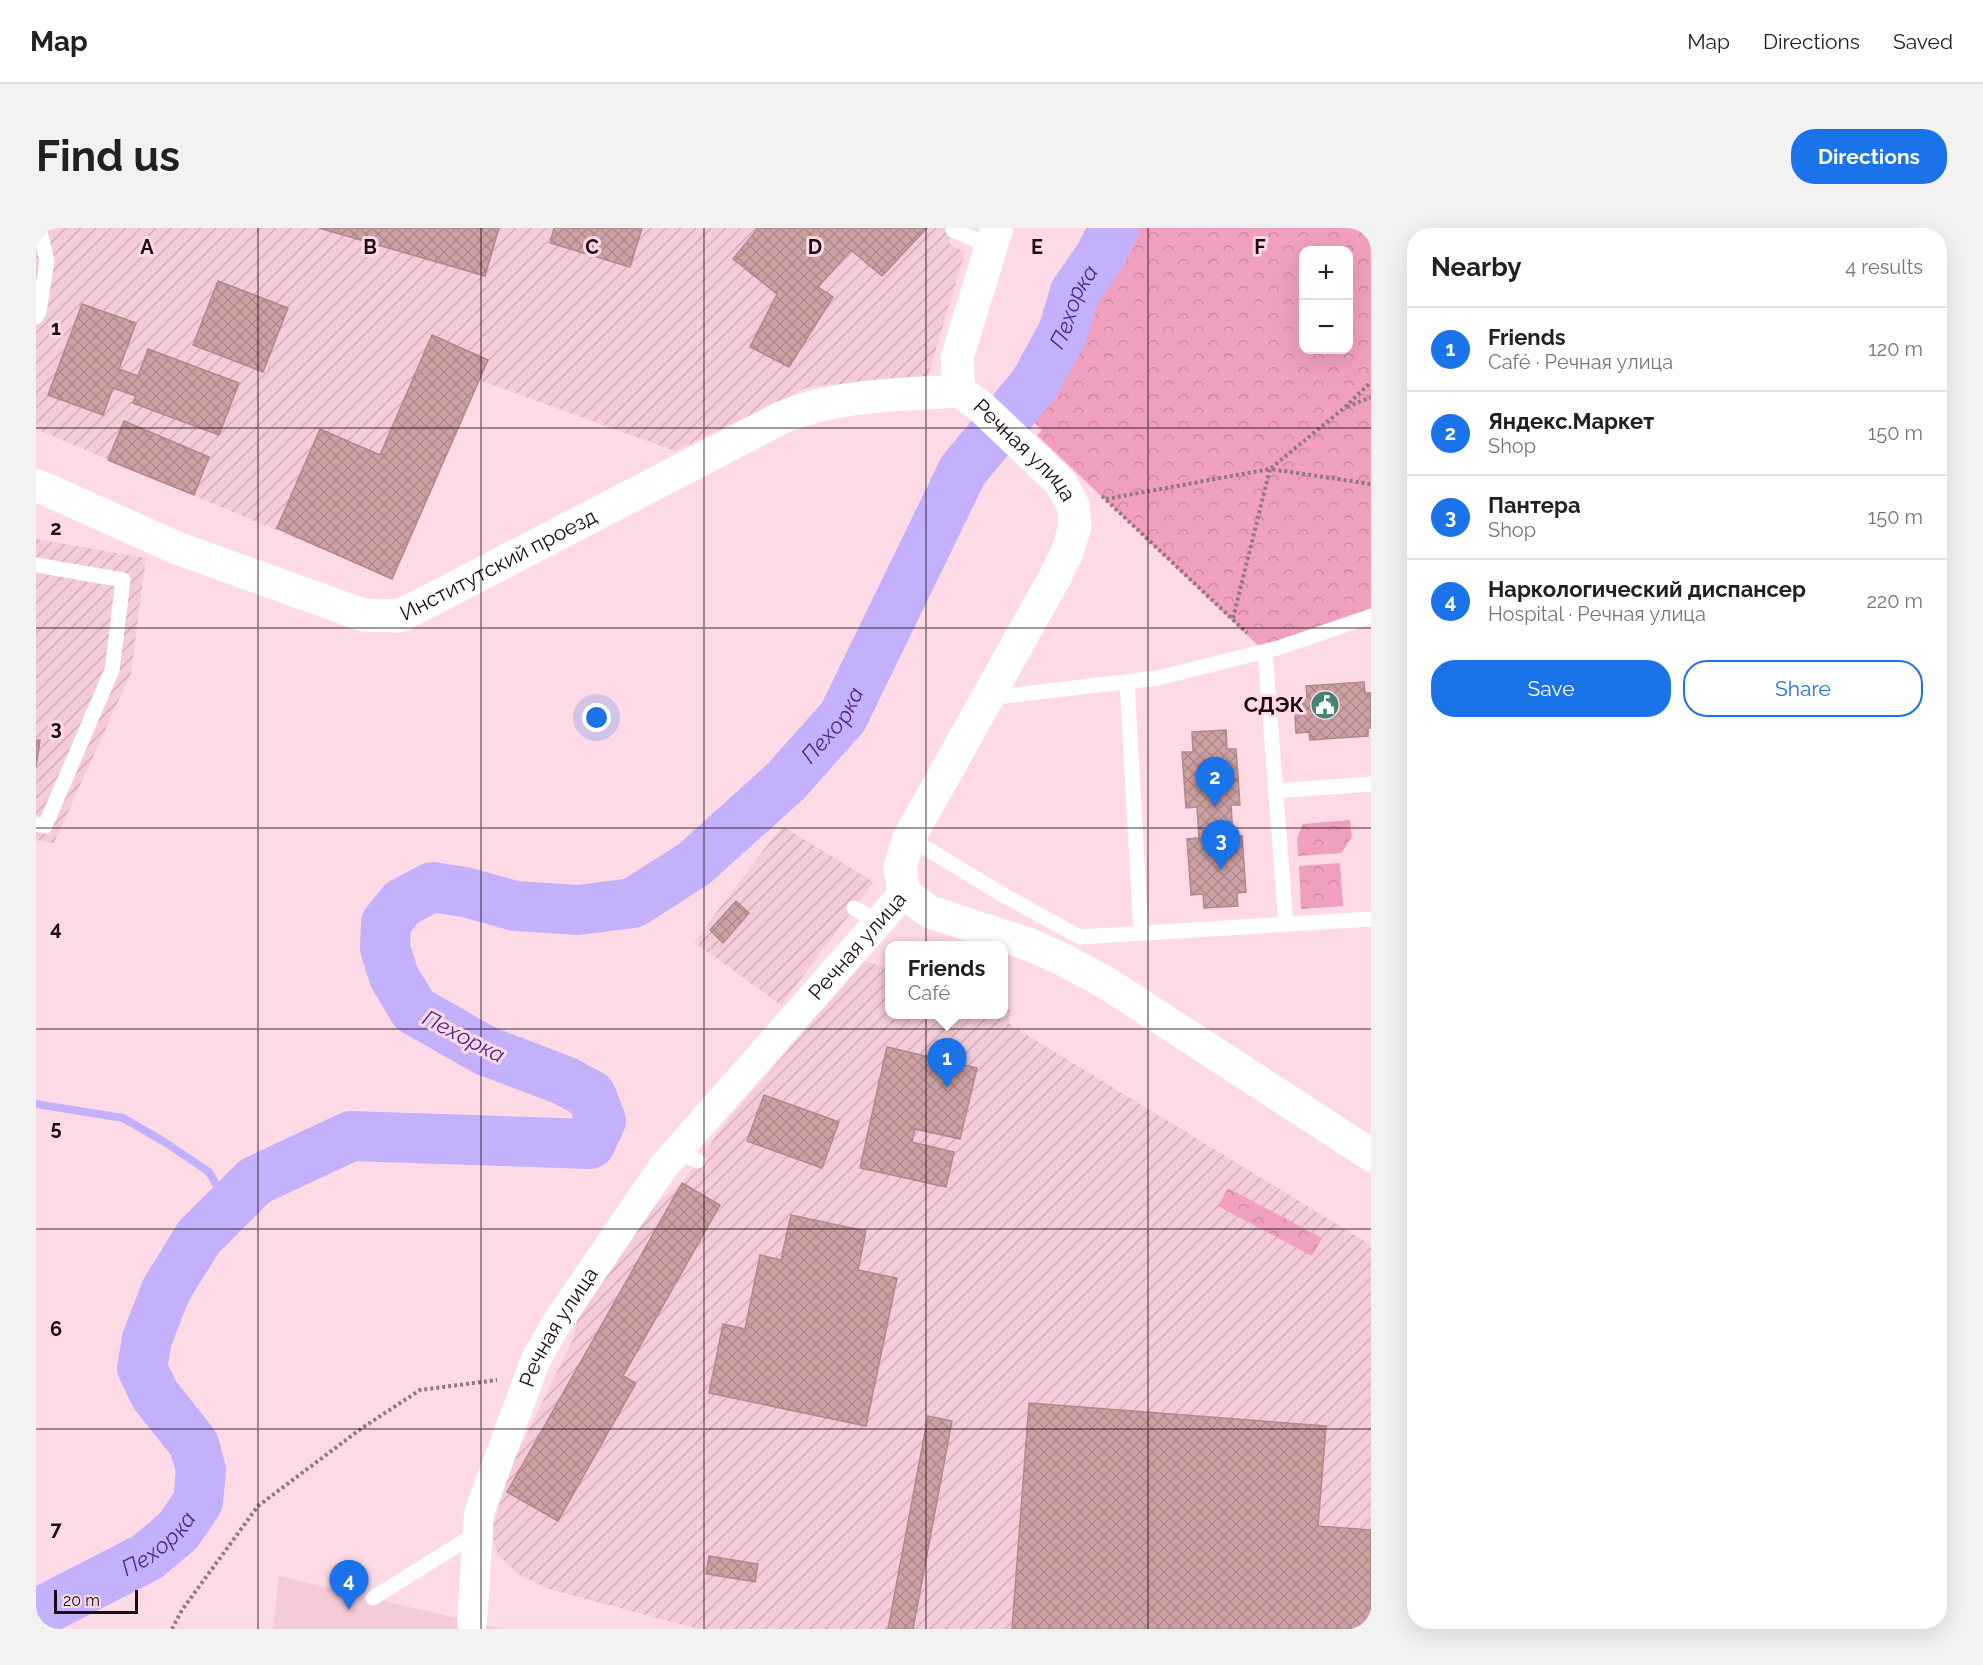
<!DOCTYPE html>
<html lang="en">
<head>
<meta charset="utf-8">
<style>
	:root { --surface:#fff; --page:#f2f2f2; --text:#202124; --muted:#757577; --line:#e0e0e0; --accent:#1a73e8 }
	body { margin:0; font-family:Raleway,sans-serif; background:var(--page); color:var(--text) }
	.controls { position:absolute; right:18px; top:18px; display:grid; overflow:hidden; border-radius:12px; box-shadow:0 6px 24px #0002 }
	.controls button { width:54px; height:54px; display:grid; place-items:center; padding:0; border:0; border-bottom:2px solid var(--line); background:var(--surface); color:var(--text); font:30px sans-serif }
	.scale { position:absolute; left:18px; bottom:15px; width:84px; box-sizing:border-box; padding-left:6px; border:3px solid #1b0d12; border-top:0; font-size:16px; line-height:21px; white-space:nowrap; color:#1b0d12; -webkit-text-stroke:4px #fedae7; paint-order:stroke }
	.you { position:absolute; left:561px; top:490px; width:21px; height:21px; margin:-15px; border:4px solid #fff; border-radius:50%; background:#1a73e8; box-shadow:0 0 0 9px #1a73e833 }
	.badge { display:grid; place-items:center; width:39px; height:39px; border-radius:50%; background:var(--accent); color:#fff; font-size:20px; font-weight:700 }
	.pin { position:absolute; translate:-50% -50px; filter:drop-shadow(0 2px 3px #0008) }
	.pin::after { content:''; position:absolute; top:32px; width:21px; height:18px; background:inherit; clip-path:polygon(0 0,100% 0,50% 100%) }
	.popup { position:absolute; left:849px; top:713px; width:123px; height:78px; box-sizing:border-box; display:grid; place-content:center; border-radius:12px; background:var(--surface); filter:drop-shadow(0 2px 4px #0005); font-size:20px; white-space:nowrap; color:var(--muted) }
	.popup b { font-size:22px; color:var(--text) }
	.popup::after { content:''; position:absolute; left:50%; top:100%; margin-left:-12px; border:12px solid transparent; border-top-color:var(--surface) }
	.list { margin:0; padding:0; list-style:none }
	h2 { display:flex; justify-content:space-between; align-items:center; height:78px; margin:0; padding:0 24px; font-size:26px }
	h2 small { font-size:20px; font-weight:400; color:var(--muted) }
	.list li { display:grid; grid-template-columns:39px 1fr auto; gap:18px; align-items:center; box-sizing:border-box; height:84px; padding:0 24px; border-top:2px solid var(--line) }
	.list b { display:block; font-size:22px; white-space:nowrap }
	.list p { margin:0; font-size:20px; white-space:nowrap; color:var(--muted) }
	.list em { font-size:20px; font-style:normal; color:var(--muted) }
	.actions { display:flex; gap:12px; padding:18px 24px }
	.actions a { flex:1; padding:14px 0; border:2px solid var(--accent); border-radius:24px; text-align:center; font-size:21px; color:var(--accent) }
	.actions .main { background:var(--accent); color:#fff }
	.map { position:relative; flex:none; width:1335px; height:1401px; overflow:hidden; border-radius:24px }
	header { display:flex; align-items:center; gap:36px; box-sizing:border-box; height:84px; padding:0 30px; background:var(--surface); border-bottom:2px solid var(--line) }
	header strong { font-size:28px }
	nav { display:flex; gap:33px; margin-inline-start:auto; font-size:21px }
	.intro { display:flex; align-items:center; justify-content:space-between; box-sizing:border-box; height:144px; padding:0 36px }
	h1 { margin:0; font-size:42px }
	.button { padding:15px 27px; border-radius:24px; background:var(--accent); color:#fff; font-size:21px; font-weight:700 }
	main { display:flex; gap:36px; padding:0 36px }
	aside { flex:1; background:var(--surface); border-radius:24px; box-shadow:0 6px 24px #0002 }
	.map>svg:first-child { display:block }
	.built { fill:#f5cbda }
	.industrial { fill:url(#industrial-furrows) }
	.park { fill:url(#park-crowns); fill-rule:evenodd }
	.lines { fill:none; stroke-linecap:round; stroke-linejoin:round }
	.stream { stroke:#c3b1fc; stroke-width:8 }
	.river { stroke:#c3b1fc; stroke-width:50 }
	.building { fill:url(#building-cross-hatch); stroke:#b3888a; stroke-width:1.5 }
	.path { stroke:#927882; stroke-width:4; stroke-dasharray:3 3; stroke-linecap:butt }
	.lane { stroke:#fff; stroke-width:15 }
	.street { stroke:#fff; stroke-width:30 }
	.secondary { stroke:#fff; stroke-width:33 }
	.grid { fill:none; stroke:#1b0d12; stroke-width:1.5; stroke-opacity:0.55 }
	.labels { text-anchor:middle; stroke-width:6; stroke-linejoin:round; paint-order:stroke }
	.street-label { font-size:21px; fill:#1b0d12; stroke:#fedae7 }
	.poi-label { font-size:21px; font-weight:bold; fill:#1b0d12; stroke:#fedae7; text-anchor:end }
	.water-label { font-size:22px; font-style:italic; fill:#4e278f; stroke:#fedae7 }
	.grid-label { font-size:20px; text-anchor:middle; font-weight:bold; fill:#1b0d12; stroke:#fedae7; stroke-width:6; stroke-linejoin:round; paint-order:stroke }
</style>
</head>
<body>
<header>
<strong>Map</strong>
<nav><a>Map</a><a>Directions</a><a>Saved</a></nav>
</header>
<div class="intro"><h1>Find us</h1><a class="button">Directions</a></div>
<main>
<div class="map">
<svg width="1335" height="1401" viewBox="0 0 1335 1401">
	<defs>
		<pattern id="industrial-furrows" width="10" height="10" patternUnits="userSpaceOnUse" patternTransform="scale(1.5)"><rect width="10" height="10" fill="#f5cbda"/><path d="M-1 1l2-2M0 10L10 0M9 11l2-2" fill="none" stroke="#d1adba"/></pattern>
		<pattern id="park-crowns" width="20" height="18" patternUnits="userSpaceOnUse" patternTransform="scale(1.5)"><rect width="20" height="18" fill="#f19fbf"/><path d="M2 6a3 3 0 1 1 6 0M12 15a3 3 0 1 1 6 0" fill="none" stroke="#ce88a3"/></pattern>
		<pattern id="building-cross-hatch" width="8" height="8" patternUnits="userSpaceOnUse" patternTransform="scale(1.5)"><rect width="8" height="8" fill="#cda0a2"/><path d="M0 0l8 8M0 8l8-8" fill="none" stroke="#af898a"/></pattern>
	</defs>
	<rect width="100%" height="100%" fill="#fedae7"/>
	<path class="built" d="M243,1348L467,1401H237Z"/>
	<path class="industrial" d="M0,0H917L913,16L929,24L892,148L772,159L639,223L443,152L356,351L0,201Z
		M0,311L110,330L95,445L18,615L0,612Z
		M746,598L838,654L745,777L658,714Z
		M829,733L854,741V786H968V780L975,782L973,796L1335,1017V1401H662L513,1361L485,1348L462,1327L457,1310V1298L473,1243L537,1111L541,1093L576,1033L621,975L646,955L694,889Z"/>
	<path class="park" d="M1078,0H1335V387L1229,424L1001,207L1006,202L981,178L999,157L1027,104L1039,64L1064,28ZM1268,22H1312V122H1268Z
		M1314,592L1316,609L1305,625L1262,628L1261,610L1267,596Z
		M1304,635L1307,678L1265,681L1263,638Z
		M1192,960L1286,1010L1276,1028L1182,978Z"/>
	<g class="lines">
		<path class="stream" d="M0,876L87,890L127,913L173,944L193,979"/>
		<path class="river" id="s1" d="M0,1386L111,1329L142,1303L162,1274L165,1242L158,1216L119,1167L106,1140L111,1111L130,1062L163,1009L219,953L315,908L554,916L565,893L555,867L529,853L450,823L378,782L358,749L349,720L350,695L366,675L396,659L429,664L479,678L542,682L597,675L658,636L749,554L807,489L927,242L998,157L1027,104L1039,64L1064,28L1078,0"/>
	</g>
	<path class="building" d="M283,0H463L449,48Z
		M518,0H606L594,39L514,15Z
		M722,0H891L846,48L815,22L782,59L797,69L753,139L714,119L741,66L697,31Z
		M182,53L252,80L227,144L157,117Z
		M46,76L100,95L83,141L102,148L112,121L203,155L183,207L97,175L100,168L77,160L67,187L12,167Z
		M396,107L452,132L356,351L241,300L284,201L344,227Z
		M88,193L173,229L158,267L72,232Z
		M1328,454L1329,465H1335V500H1332V508L1274,512L1273,504L1260,505L1258,470L1271,469L1270,458Z
		M1190,502L1191,521H1200L1204,577H1195L1197,608H1206L1210,664L1201,665L1202,678L1168,680L1167,666L1155,667L1151,611L1163,610L1161,579L1150,580L1146,524H1157L1156,504Z
		M0,512H4L0,539Z
		M700,673L713,685L687,715L674,702Z
		M851,819L941,840L924,911L879,901L876,914L918,924L910,959L824,940Z
		M728,867L803,894L786,940L711,913Z
		M646,955L684,977L587,1148L600,1155L522,1293L471,1264Z
		M755,987L830,1003L822,1042L861,1050L830,1198L673,1165L687,1096L709,1101L724,1027L745,1032Z
		M993,1175L1290,1198L1282,1298L1335,1302V1401H976Z
		M892,1188L916,1193L877,1401H852Z
		M673,1328L722,1336L719,1354L670,1346Z"/>
	<g class="lines">
		<path class="path" d="M1311,179L1335,169
			M1066,268L1211,405
			M1070,271L1234,241L1308,180L1335,154
			M1197,390L1234,241L1335,256
			M136,1401L146,1382L222,1278L326,1200L384,1162L461,1152"/>
		<path class="lane" d="M917,2L955,18
			M0,89L3,84L11,33L3,0
			M0,337L87,352L76,442L9,598L0,596
			M1229,424L1250,697
			M1091,454L1105,705
			M952,470L1122,450L1242,420L1335,388
			M1240,563L1335,556
			M873,610L969,668L1044,709L1335,691
			M818,680L842,694
			M640,924L662,933
			M337,1370L441,1305"/>
		<path class="street" id="s2" d="M436,1394L443,1285L500,1131L522,1093L627,939L868,665"/>
		<g class="secondary">
			<path id="s3" d="M961,0L921,130L923,163L944,178L1024,254L1037,277L1039,298L1032,322L1019,349L873,610L864,639L868,665L894,684L992,716L1026,731L1072,756L1335,927"/>
			<path id="s4" d="M0,257L141,320L327,387L364,388L747,189C804,166 863,167 923,163"/>
		</g>
	</g>
	<path class="grid" d="M222,0V1401M445,0V1401M668,0V1401M890,0V1401M1112,0V1401M0,200H1335M0,400H1335M0,600H1335M0,801H1335M0,1001H1335M0,1201H1335"/>
	<defs>
		<g id="civic-disc" transform="scale(1.5)"><circle r="9.5" fill="#428372" stroke="#fedae7"/><path d="M-.6-6.5H3V-4.5H.6V-3L4-1V1h2V6H-6V1h2V-1L-.6-3ZM-1.2 2.5V6h2.4V2.5Z" fill="#fff"/></g>
	</defs>
	<g fill-rule="evenodd">
		<use href="#civic-disc" x="1289" y="477"/>
	</g>
	<g class="labels">
		<g class="street-label">
			<text dy="7" stroke="none"><textPath href="#s3" startOffset="258">Речная улица</textPath></text>
			<text dy="7" stroke="none"><textPath href="#s4" startOffset="500">Институтский проезд</textPath></text>
			<text dy="7" stroke="none"><textPath href="#s2" startOffset="798">Речная улица</textPath></text>
			<text dy="7" stroke="none"><textPath href="#s2" startOffset="312">Речная улица</textPath></text>
		</g>
		<g class="poi-label">
			<text x="1268" y="484">СДЭК</text>
		</g>
		<g class="water-label">
			<text dy="8" stroke="none"><textPath href="#s1" startOffset="2284">Пехорка</textPath></text>
			<text dy="8" stroke="none"><textPath href="#s1" startOffset="1798">Пехорка</textPath></text>
			<text transform="translate(428 808) rotate(27)" y="8">Пехорка</text>
			<text dy="8" stroke="none"><textPath href="#s1" startOffset="142">Пехорка</textPath></text>
		</g>
	</g>
	<g class="grid-label">
		<text x="111" y="26">A</text>
		<text x="334" y="26">B</text>
		<text x="556" y="26">C</text>
		<text x="779" y="26">D</text>
		<text x="1001" y="26">E</text>
		<text x="1224" y="26">F</text>
		<text x="20" y="107">1</text>
		<text x="20" y="307">2</text>
		<text x="20" y="507">3</text>
		<text x="20" y="707">4</text>
		<text x="20" y="907">5</text>
		<text x="20" y="1108">6</text>
		<text x="20" y="1308">7</text>
	</g>
</svg>
<div class="controls">
<button>+</button>
<button>−</button>
</div>
<div class="scale">20 m</div>
<div class="you"></div>
<div class="pin badge" style="left:911px;top:860px">1</div>
<div class="popup"><b>Friends</b>Café</div>
<div class="pin badge" style="left:1179px;top:579px">2</div>
<div class="pin badge" style="left:1185px;top:642px">3</div>
<div class="pin badge" style="left:313px;top:1382px">4</div>
</div>
<aside>
<h2>Nearby<small>4 results</small></h2>
<ul class="list">
<li><span class="badge">1</span><div><b>Friends</b><p>Café · Речная улица</p></div><em>120 m</em></li>
<li><span class="badge">2</span><div><b>Яндекс.Маркет</b><p>Shop</p></div><em>150 m</em></li>
<li><span class="badge">3</span><div><b>Пантера</b><p>Shop</p></div><em>150 m</em></li>
<li><span class="badge">4</span><div><b>Наркологический диспансер</b><p>Hospital · Речная улица</p></div><em>220 m</em></li>
</ul>
<div class="actions"><a class="main">Save</a><a>Share</a></div>
</aside>
</main>
</body>
</html>
